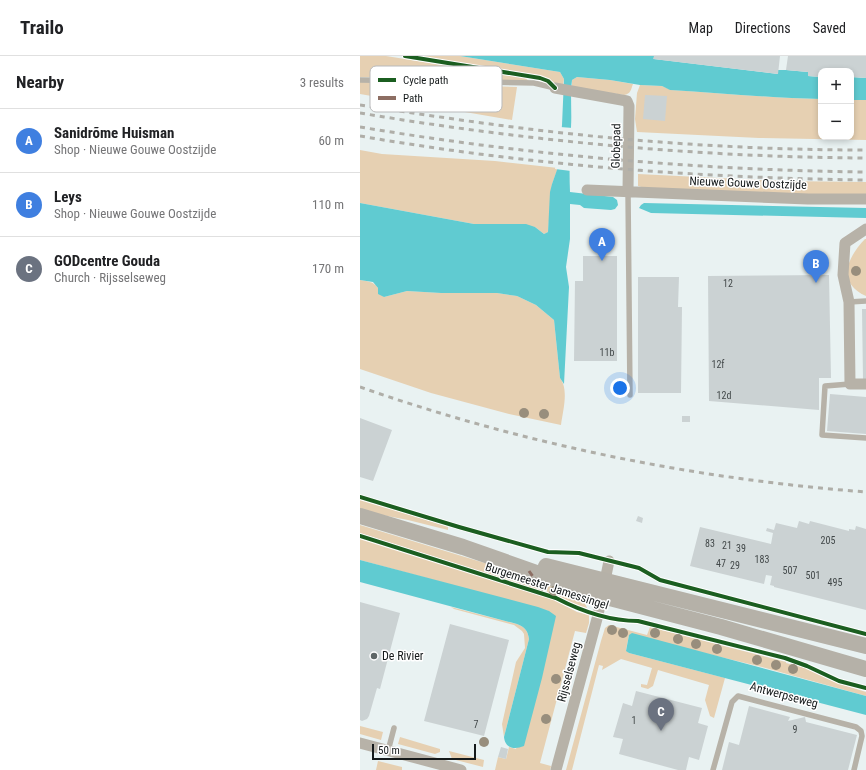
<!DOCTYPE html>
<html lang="en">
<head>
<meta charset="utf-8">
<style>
	:root { --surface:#fff; --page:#f2f2f2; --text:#202124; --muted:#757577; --line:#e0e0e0; --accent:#0f766e }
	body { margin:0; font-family:"Roboto Condensed",sans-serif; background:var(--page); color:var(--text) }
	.controls { position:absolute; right:12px; top:12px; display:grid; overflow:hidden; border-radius:8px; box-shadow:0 2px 6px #0003 }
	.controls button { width:36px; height:36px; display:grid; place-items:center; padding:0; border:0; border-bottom:1px solid var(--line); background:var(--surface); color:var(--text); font:20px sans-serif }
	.scale { position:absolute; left:12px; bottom:10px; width:104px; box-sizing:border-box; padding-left:4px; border:2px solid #151a1b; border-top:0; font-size:11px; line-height:14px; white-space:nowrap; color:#151a1b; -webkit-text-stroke:3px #fff; paint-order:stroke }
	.you { position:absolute; left:260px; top:332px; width:14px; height:14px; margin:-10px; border:3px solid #fff; border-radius:50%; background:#1a73e8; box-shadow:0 0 0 6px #1a73e833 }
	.badge { display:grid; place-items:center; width:26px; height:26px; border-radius:50%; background:var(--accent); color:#fff; font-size:13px; font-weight:700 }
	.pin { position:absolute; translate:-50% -33px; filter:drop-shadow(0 1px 2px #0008) }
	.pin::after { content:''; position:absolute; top:21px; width:14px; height:12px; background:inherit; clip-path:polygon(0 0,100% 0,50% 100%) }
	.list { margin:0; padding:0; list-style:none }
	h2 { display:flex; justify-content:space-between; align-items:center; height:52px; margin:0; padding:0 16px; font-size:17px }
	h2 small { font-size:13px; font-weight:400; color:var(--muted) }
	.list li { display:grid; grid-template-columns:26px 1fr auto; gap:12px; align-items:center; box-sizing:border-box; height:64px; padding:0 16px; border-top:1px solid var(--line) }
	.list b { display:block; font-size:15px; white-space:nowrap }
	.list p { margin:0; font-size:13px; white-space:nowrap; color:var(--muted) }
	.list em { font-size:13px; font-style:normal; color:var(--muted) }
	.map { position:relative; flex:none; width:506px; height:714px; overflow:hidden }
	header { display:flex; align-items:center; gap:24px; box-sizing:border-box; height:56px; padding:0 20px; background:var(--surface); border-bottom:1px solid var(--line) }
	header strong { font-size:19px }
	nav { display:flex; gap:22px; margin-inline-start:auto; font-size:14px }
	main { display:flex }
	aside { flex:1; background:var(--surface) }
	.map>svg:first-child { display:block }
	.green { fill:#e6d0b2 }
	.water { fill:#60cbd1 }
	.pier { fill:#e9f2f2 }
	.building { fill:#cbd2d3 }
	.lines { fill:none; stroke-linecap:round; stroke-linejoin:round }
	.lane { stroke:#b7b2a8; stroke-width:5.5 }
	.street { stroke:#b7b2a8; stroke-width:11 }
	.secondary { stroke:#b5b1a8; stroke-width:16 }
	.rail { stroke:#afaea8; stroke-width:3; stroke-dasharray:5 5; stroke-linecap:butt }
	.quiet { stroke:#8d6e63; stroke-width:3; stroke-dasharray:6 3; stroke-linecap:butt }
	.cycleway-casing { stroke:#fff; stroke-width:6 }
	.cycleway { stroke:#1b5e20; stroke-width:4 }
	.tree { fill:#988e7d }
	.poi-dot { fill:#5f6666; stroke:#fff; stroke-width:1.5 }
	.labels { text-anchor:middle; stroke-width:3; stroke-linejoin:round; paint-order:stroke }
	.number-label { font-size:10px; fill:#424849 }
	.street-label { font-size:12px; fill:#151a1b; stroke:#fff }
	.poi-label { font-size:12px; fill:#151a1b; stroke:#fff; text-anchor:start }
	.key { fill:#fff; stroke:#b9babb; stroke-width:1 }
	.key-label { font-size:11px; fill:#151a1b }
</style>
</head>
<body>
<header>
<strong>Trailo</strong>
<nav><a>Map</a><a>Directions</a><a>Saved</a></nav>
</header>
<main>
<aside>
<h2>Nearby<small>3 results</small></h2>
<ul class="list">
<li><span class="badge" style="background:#3f7fe0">A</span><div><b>Sanidrõme Huisman</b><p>Shop · Nieuwe Gouwe Oostzijde</p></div><em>60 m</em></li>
<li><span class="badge" style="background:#3f7fe0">B</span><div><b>Leys</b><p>Shop · Nieuwe Gouwe Oostzijde</p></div><em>110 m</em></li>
<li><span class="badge" style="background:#6b7280">C</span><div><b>GODcentre Gouda</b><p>Church · Rijsselseweg</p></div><em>170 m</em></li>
</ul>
</aside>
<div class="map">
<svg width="506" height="714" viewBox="0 0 506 714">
	<rect width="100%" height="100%" fill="#e9f2f2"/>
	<path class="green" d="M0,0H26L165,22L169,25L0,21Z
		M58,0H100L200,16L204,23L203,29H197L192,25L178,19Z
		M217,21L250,24L273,28C271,33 271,38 264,39L212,31V24Z
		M0,26L157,31L152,64L0,38Z
		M280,29L302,30L311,34C361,37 411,42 461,43V81H491V44H506V84L399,82L277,76L275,63L277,37Z
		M0,94L22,98L135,105L198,112L192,128L188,176L184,178L175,171L114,168L0,147Z
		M278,118L422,125L506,126V141L285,132L278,130Z
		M505,183H506V240C476,226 487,202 505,183Z
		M0,224C15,226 16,228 24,241L47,235L81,237H137L157,240L176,249L194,264L200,322C209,334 203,354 201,369L149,358L71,337L0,313Z
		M0,443L88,471V474L48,464L22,459L0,453Z
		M0,469L154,516L156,519L174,526L181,535L0,477Z
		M0,482L193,543L217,556L229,559V567L226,577L215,575L180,707L191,710L190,714H135L138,701L146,703L149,691L156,693L188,555L0,504Z
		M177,522C193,528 221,533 227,552L217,550L189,538Z
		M91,551L157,568C165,571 168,575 169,583L144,681L142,668L156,606L165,592L164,578L162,575L154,569L94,553Z
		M249,569L287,579L290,571L426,606V607L445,612L477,627L506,636V640L402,611L269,579L266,594L269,597L365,622L354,662L350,660L345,644L349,629L298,614L293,630L288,633L281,631V628L287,629L292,612L261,603L242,614L243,610L239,609L212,714H206L241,585L245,572Z
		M0,670L23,676L21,684L0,678Z
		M40,681L80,693V696L75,698L38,688Z
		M89,695L124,704L123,711L92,703Z
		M18,705L42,711V714H16Z"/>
	<path class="water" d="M100,0H294V3L418,18V14H426L448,16V20L461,21V43C411,42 361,37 310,34L302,30L280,29L250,24L217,21L212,24C210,41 212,55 211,71C210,94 209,113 210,136L253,141L257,144L258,149L255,153L251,154L224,152L220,149L210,148V183L206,211L209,231L204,328L200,322L194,264L176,249L157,240L137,237H81L47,235L24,241L18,238V232L13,226L0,224V147L114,168H166L175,171L184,178L188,176L190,136L192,128L198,111L202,69L204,23L200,16Z
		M491,21L506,22V44H491Z
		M284,147L506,152V162L291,157L279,152L281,149Z
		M0,504L178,551L189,555L196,560L182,622L164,690C154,694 145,692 144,681L169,583C168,575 165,571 157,568L0,526Z
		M272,577L506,640V659L269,597L266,595L269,579Z"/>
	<path class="pier" d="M200,71L213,72L211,115L195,113Z"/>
	<path class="building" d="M294,0H420L418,18L293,3Z
		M428,0H506V22L491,21V15H461V21L448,20V16L426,14Z
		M285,39L307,40L305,65L283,63Z
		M223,200H257V305H214L215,225H223Z
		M469,219L471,322H459V354L349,345L348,220Z
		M278,221H319L318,251H322L321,337H278Z
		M502,253H506V324H503Z
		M470,338L506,341V378L467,375Z
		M322,360H330V366H322Z
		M0,362L32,374L13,425L0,421Z
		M278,460L283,462L282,467L276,465Z
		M439,465L449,468L450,465L489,475V473L495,474L496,470L506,473V554L414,531V530L410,529L412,520L406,519L404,528L330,510L340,471L411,488L413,477L406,475L407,472L414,474L416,467L437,472Z
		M0,546L40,557L20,633L17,632L9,660L7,663L2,665L0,664Z
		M90,568L149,584L124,680L64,665Z
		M276,635L342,652L338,667L348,670L339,704L329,701L326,714H318L259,698L263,683L253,681L263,647L272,650Z
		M389,650L430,661L428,665L445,661L446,666L497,679L488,714H362L369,686L379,689Z
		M141,691L148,693L146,703L138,701Z"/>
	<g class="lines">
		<path class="lane" d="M0,24L174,27L195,32
			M268,136L270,339
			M489,246L506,245
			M490,328L465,330L462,379L506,382
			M28,695L34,672
			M353,714L372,646L378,640L496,671L501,675L502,680L494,714"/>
		<path class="street" d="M195,32L267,45L269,50L268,136
			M227,134L448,143H506
			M506,173L485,187L483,219L489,246L490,328H506
			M0,687L101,714
			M196,714L238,559L249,505"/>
		<path class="secondary" d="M0,460L103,491L242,540L361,571L506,613
			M186,510L506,590"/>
		<path class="rail" d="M0,49C59,58 118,67 177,74C286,87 396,94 506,94
			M0,57C167,85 336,101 506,102
			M0,71C167,99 336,114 506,116
			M0,80C167,109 337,122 506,124
			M0,331C163,388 334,423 506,436"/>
		<path class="quiet" d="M169,515L185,538"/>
		<g class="cycleway-casing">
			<path id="cycleway" d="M45,0L180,22L188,25L195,32
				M0,441L99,471L188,496L219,497L279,512L300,524L506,578
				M0,480L196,542C221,555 249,565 278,565L425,602L447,610L479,625L506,632"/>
		</g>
		<use href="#cycleway" class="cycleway"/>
	</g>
	<g class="tree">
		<circle cx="496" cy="215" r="5"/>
		<circle cx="164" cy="357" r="5"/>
		<circle cx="184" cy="358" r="5"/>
		<circle cx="194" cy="535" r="5"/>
		<circle cx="252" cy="574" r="5"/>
		<circle cx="263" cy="577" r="5"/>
		<circle cx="295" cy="577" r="5"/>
		<circle cx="318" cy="583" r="5"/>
		<circle cx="336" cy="588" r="5"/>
		<circle cx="357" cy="593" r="5"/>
		<circle cx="397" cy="604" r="5"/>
		<circle cx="416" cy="609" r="5"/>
		<circle cx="433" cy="613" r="5"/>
		<circle cx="196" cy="623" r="5"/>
		<circle cx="186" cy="663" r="5"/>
		<circle cx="124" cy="686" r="5"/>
	</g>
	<circle class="poi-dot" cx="14" cy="600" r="4"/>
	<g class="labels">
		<g class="number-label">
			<text x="368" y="231">12</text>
			<text x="247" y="300">11b</text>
			<text x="358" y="312">12f</text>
			<text x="364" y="343">12d</text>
			<text x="468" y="488">205</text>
			<text x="350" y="491">83</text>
			<text x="367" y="493">21</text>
			<text x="381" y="496">39</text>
			<text x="402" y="507">183</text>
			<text x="361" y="511">47</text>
			<text x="375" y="513">29</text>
			<text x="430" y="518">507</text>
			<text x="453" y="523">501</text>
			<text x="475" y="530">495</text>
			<text x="274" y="668">1</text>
			<text x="116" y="672">7</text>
			<text x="435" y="677">9</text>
		</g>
		<g class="street-label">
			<text transform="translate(256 90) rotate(-89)" y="4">Globepad</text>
			<text transform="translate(388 127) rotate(2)" y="4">Nieuwe Gouwe Oostzijde</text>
			<text transform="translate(187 530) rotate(18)" y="4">Burgemeester Jamessingel</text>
			<text transform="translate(209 616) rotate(-75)" y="4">Rijsselseweg</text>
			<text transform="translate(424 639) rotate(15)" y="4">Antwerpseweg</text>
		</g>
		<g class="poi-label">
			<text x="22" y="604">De Rivier</text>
		</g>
	</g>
	<rect x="10" y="10" width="132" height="46" rx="6" class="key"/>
	<rect x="18" y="22" width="18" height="4" fill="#1b5e20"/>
	<rect x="18" y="40" width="18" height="4" fill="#8d6e63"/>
	<g class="key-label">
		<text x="43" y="28">Cycle path</text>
		<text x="43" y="46">Path</text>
	</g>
</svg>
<div class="controls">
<button>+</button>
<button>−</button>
</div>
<div class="scale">50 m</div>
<div class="you"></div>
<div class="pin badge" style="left:242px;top:205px;background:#3f7fe0">A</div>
<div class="pin badge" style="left:456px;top:227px;background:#3f7fe0">B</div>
<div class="pin badge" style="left:301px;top:675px;background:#6b7280">C</div>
</div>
</main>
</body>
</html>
